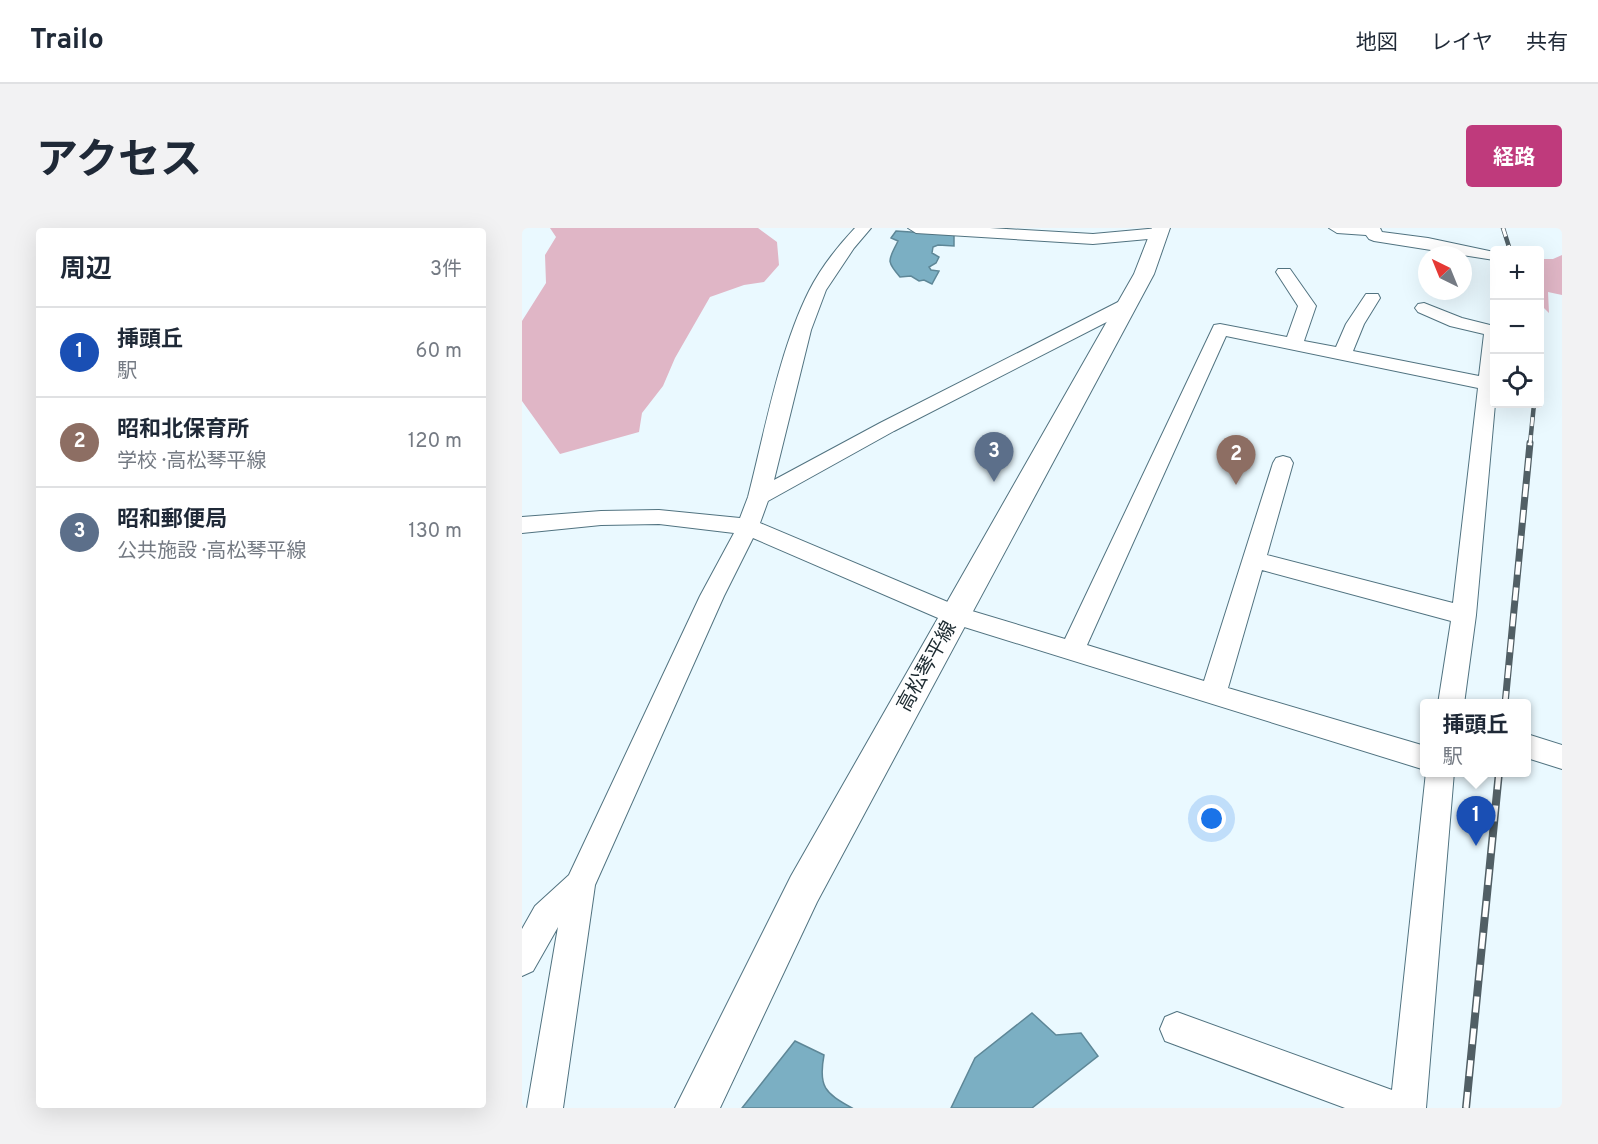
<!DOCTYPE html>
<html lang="ja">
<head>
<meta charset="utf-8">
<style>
	:root { --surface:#fff; --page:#f2f2f3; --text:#1f2937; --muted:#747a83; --line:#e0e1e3; --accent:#bf3a7c }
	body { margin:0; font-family:Overpass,"Noto Sans JP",sans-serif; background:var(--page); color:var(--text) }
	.controls { position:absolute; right:18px; top:18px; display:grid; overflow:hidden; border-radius:6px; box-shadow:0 6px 24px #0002 }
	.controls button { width:54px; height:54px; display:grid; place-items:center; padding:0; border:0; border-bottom:2px solid var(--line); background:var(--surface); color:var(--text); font:30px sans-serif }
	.compass { position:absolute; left:896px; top:18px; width:54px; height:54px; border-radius:50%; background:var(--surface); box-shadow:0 6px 24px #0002; rotate:317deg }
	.you { position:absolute; left:690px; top:591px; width:21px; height:21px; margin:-15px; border:4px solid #fff; border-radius:50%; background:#1a73e8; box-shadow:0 0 0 9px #1a73e833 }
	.badge { display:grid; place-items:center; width:39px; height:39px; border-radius:50%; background:var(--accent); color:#fff; font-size:20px; font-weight:700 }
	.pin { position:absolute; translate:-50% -50px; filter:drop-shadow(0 2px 3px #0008) }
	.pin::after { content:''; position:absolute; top:32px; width:21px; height:18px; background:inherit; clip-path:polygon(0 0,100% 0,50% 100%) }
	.popup { position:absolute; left:898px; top:471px; width:111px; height:78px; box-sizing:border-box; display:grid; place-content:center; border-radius:6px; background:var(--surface); filter:drop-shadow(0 2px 4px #0005); font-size:20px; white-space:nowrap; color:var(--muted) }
	.popup b { font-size:22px; color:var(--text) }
	.popup::after { content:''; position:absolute; left:50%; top:100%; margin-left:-12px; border:12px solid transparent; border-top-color:var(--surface) }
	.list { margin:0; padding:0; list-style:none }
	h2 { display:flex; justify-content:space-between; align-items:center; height:78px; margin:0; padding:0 24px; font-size:26px }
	h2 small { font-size:20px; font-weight:400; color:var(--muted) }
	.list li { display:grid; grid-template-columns:39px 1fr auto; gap:18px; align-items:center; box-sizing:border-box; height:90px; padding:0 24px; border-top:2px solid var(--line) }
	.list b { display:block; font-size:22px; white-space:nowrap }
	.list p { margin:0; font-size:20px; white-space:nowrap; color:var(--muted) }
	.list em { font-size:20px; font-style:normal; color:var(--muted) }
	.icon { flex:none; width:33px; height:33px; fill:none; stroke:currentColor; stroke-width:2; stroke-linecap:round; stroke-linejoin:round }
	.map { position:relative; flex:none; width:1040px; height:880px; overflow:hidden; border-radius:6px }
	header { display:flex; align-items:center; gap:36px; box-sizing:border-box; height:84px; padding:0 30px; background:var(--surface); border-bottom:2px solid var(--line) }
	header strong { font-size:28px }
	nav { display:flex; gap:33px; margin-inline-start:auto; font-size:21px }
	.intro { display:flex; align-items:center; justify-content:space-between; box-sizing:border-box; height:144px; padding:0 36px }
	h1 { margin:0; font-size:42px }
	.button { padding:15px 27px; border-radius:6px; background:var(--accent); color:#fff; font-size:21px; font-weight:700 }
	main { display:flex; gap:36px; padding:0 36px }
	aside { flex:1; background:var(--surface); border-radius:6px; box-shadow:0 6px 24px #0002 }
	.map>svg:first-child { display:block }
	.green { fill:#e0b6c6 }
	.water { fill:#7bafc3; stroke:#5e8797; stroke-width:1.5 }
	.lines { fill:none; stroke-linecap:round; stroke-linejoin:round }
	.minor-casing { stroke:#517380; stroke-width:2 }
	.major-casing { stroke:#517380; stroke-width:2 }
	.minor { fill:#fff; fill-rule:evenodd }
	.major { fill:#fff; fill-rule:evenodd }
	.rail-far2-casing { stroke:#515f65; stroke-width:4.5 }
	.rail-far1-casing { stroke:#515f65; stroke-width:7 }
	.rail-casing { stroke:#515f65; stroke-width:8 }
	.rail-far2 { stroke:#fff; stroke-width:3; stroke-dasharray:9; stroke-linecap:butt }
	.rail-far1 { stroke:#fff; stroke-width:4.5; stroke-dasharray:13; stroke-linecap:butt }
	.rail { stroke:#fff; stroke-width:5; stroke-dasharray:16; stroke-linecap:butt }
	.labels { text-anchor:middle; stroke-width:6; stroke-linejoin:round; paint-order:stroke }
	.street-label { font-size:20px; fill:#1b292f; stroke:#fff }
</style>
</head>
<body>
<header>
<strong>Trailo</strong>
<nav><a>地図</a><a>レイヤ</a><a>共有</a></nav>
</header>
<div class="intro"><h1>アクセス</h1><a class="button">経路</a></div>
<main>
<aside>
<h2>周辺<small>3件</small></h2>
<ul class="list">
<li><span class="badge" style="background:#1a4fb4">1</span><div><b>挿頭丘</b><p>駅</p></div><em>60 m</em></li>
<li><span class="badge" style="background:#8d6e63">2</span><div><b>昭和北保育所</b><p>学校 · 高松琴平線</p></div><em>120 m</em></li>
<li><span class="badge" style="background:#5c6f8a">3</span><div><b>昭和郵便局</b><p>公共施設 · 高松琴平線</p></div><em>130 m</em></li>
</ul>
</aside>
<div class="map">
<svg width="1040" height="880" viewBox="0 0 1040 880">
	<rect width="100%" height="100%" fill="#eaf9ff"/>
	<path class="green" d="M28,0H236L255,14L257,37L242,54L222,57L188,69L153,130L141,158L120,185L117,204L38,226L0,173V93L24,55L23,27L34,9Z
		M1040,27V67L1026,64L1027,85L1018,76V31H1031Z"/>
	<path class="water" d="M374,3L432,7V18L416,17L411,19L410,25L417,29L414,35L407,39L409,42L417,43L410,56L402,52L397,53L389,48L378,49C363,32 367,32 376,13L369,10Z
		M510,785L534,807L559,805L576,828L510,880H429L453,830Z
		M273,813L302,827C296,859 303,865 330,880H220Z"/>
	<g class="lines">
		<g class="minor-casing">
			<path id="minor" d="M333,0H349L332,20L304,62L289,102L252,252L358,195L600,72H612L615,76L612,80L372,203L246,273L238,295L440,380L543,411L692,97L698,96L765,109L776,78L754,44L756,41H768L794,78L782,113L814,119L824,96L844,66H856L858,70L842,96L831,123L957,148L962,106L928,98L896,84L893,80L896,76L902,75L940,90L972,98L973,176L954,387L942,476H916L929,393L740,342L706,460L903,518V542L423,393L231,310L202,368L73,657L41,880H5L36,699L11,743L0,748V701L13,678L47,647L178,368L212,305L137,296L79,297L0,305V289L79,283L137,282L218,290L226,269C243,203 257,123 287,63C298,41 316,18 333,0ZM704,108L956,160L931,375L745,327L771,235L768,230L761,228L754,230L751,235L682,453L565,417Z
				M386,0H468L571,6L637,0L645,5L637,10L571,16L394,5Z
				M807,0H858L860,4L906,10L972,24V32L852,13L847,11L844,7L815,5Z
				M1005,506L1040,517V541L1005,530Z
				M904,544H932L904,880H823L643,813L638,801L643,789L655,784L870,862Z"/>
		</g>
		<g class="major-casing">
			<path id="major" d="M630,0H648L632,46L295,674L198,880H153L269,648L612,46Z"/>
		</g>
		<use href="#minor" class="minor"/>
		<use href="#major" class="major"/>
		<g class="rail-far2-casing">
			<path id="rail-far2" d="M981,0L988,22
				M1008,216L1012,176"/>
		</g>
		<g class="rail-far1-casing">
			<path id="rail-far1" d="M983,476L1008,215"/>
		</g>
		<g class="rail-casing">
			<path id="rail" d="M944,880L977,544"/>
		</g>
		<use href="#rail-far2" class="rail-far2"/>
		<use href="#rail-far1" class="rail-far1"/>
		<use href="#rail" class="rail"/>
	</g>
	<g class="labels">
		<g class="street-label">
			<text transform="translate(404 438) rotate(-61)" y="7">高松琴平線</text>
		</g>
	</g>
</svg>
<div class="controls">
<button>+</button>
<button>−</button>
<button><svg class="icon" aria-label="locate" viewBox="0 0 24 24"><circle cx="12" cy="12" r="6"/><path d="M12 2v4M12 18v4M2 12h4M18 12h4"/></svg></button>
</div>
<svg class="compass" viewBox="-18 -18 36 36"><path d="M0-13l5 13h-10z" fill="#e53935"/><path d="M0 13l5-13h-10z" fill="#747a83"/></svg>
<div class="you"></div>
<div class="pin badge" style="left:954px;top:618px;background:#1a4fb4">1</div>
<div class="popup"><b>挿頭丘</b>駅</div>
<div class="pin badge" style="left:714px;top:257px;background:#8d6e63">2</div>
<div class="pin badge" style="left:472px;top:254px;background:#5c6f8a">3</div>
</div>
</main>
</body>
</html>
